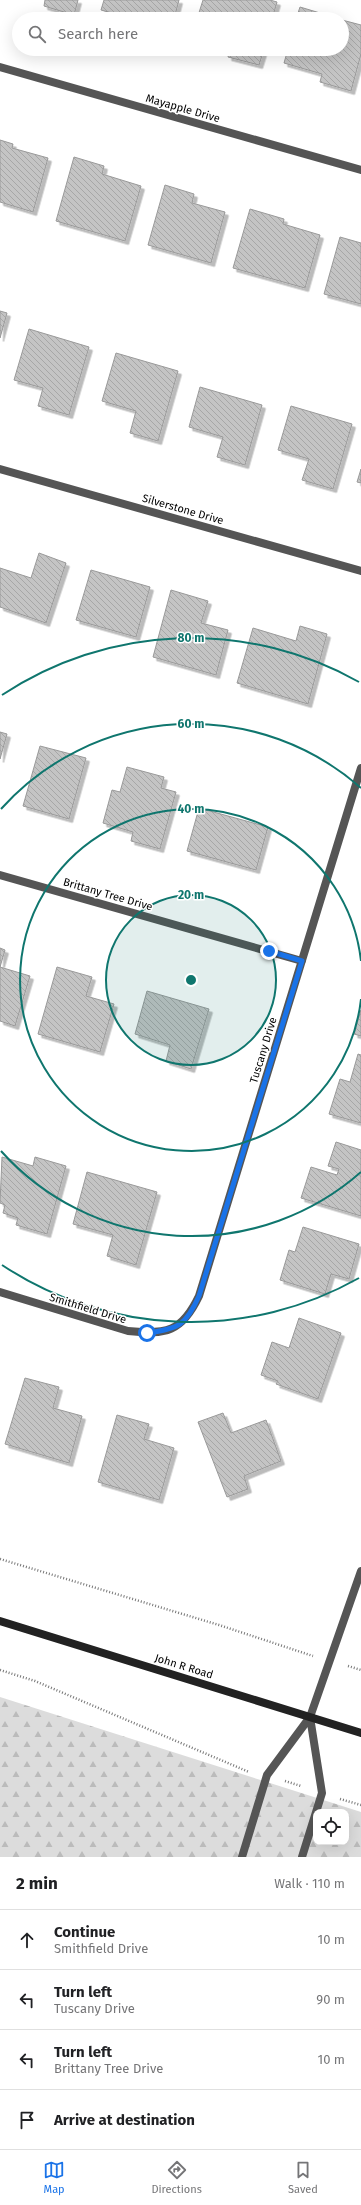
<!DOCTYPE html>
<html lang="en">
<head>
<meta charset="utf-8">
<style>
	:root { --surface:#fff; --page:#f2f2f2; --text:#202124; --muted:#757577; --line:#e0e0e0; --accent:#1a73e8 }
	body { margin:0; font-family:"Fira Sans",sans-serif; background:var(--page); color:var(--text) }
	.controls { position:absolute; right:12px; bottom:12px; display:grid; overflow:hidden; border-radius:8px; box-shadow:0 4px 16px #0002 }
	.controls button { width:36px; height:36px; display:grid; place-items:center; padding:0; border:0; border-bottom:1px solid var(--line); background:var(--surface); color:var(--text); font:20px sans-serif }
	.stop { position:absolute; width:12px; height:12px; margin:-9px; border:3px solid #1a73e8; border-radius:50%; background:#fff }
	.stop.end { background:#1a73e8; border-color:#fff; box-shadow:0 1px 4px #0008 }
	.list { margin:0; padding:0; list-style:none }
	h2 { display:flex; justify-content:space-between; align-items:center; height:52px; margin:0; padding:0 16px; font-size:17px }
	h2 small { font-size:13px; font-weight:400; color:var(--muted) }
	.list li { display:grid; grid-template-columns:26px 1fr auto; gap:12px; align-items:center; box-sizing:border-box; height:60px; padding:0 16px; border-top:1px solid var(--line) }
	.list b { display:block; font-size:15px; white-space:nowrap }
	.list p { margin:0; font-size:13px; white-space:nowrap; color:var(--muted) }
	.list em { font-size:13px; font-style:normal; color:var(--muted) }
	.icon { flex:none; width:22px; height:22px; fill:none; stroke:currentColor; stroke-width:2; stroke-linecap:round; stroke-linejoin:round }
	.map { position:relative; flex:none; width:361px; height:1857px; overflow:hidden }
	.search { position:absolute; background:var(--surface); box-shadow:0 4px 16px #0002; left:12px; right:12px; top:12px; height:44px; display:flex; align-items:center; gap:10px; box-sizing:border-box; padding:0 14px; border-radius:22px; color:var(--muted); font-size:15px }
	.sheet { height:292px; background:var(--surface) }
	nav { display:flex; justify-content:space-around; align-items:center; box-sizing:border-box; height:56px; border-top:1px solid var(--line); background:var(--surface); font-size:11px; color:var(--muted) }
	nav a { display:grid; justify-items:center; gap:2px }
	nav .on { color:var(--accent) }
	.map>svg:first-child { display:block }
	.forest { fill:url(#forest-firs); fill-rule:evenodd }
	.building { fill:url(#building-back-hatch); stroke:#999; filter:url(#shadow) }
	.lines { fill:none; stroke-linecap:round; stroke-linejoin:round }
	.path { stroke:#777; stroke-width:2.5; stroke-dasharray:1 2; stroke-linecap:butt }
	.lane { stroke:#555; stroke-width:8 }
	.street { stroke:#555; stroke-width:8 }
	.secondary { stroke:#222; stroke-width:8 }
	.route { stroke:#1a73e8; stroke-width:5 }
	.ring { fill:none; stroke:#0f766e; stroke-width:2 }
	.labels { text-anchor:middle; stroke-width:3; stroke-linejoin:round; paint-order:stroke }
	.street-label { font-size:11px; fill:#000; stroke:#fff }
	.centre { fill:#0f766e; stroke:#fff; stroke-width:2 }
	.ring-label { font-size:12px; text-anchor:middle; font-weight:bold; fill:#0f766e; stroke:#fff; stroke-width:3; stroke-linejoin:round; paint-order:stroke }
</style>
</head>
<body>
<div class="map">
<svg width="361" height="1857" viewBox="0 0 361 1857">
	<defs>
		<pattern id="forest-firs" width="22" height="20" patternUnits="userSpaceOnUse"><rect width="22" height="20" fill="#dcdcdc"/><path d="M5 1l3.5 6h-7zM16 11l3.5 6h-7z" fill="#bbb"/></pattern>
		<pattern id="building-back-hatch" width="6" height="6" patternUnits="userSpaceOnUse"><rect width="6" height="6" fill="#c4c4c4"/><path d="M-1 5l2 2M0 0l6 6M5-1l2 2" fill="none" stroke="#a7a7a7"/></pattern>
		<filter id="shadow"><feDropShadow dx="3.5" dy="3.5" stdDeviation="0" flood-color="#0004"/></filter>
	</defs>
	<rect width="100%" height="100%" fill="#fff"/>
	<path class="forest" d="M0,1697L361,1812V1857H0ZM316,1812H346V1842H316Z"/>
	<path class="building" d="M45,0H78L74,15L44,6Z
		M104,0H179L174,19H134L101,10Z
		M203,0H270L277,2L272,19H197Z
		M300,7L340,19H296Z
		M342,20L361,25V54L351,91L320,82L322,74L284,63L288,49H342Z
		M230,49H264L259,65L228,57Z
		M0,140L13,144L12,148L48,158L33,212L0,202Z
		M74,157L104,166L102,174L141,186L125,241L56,221Z
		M165,185L194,194L192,203L225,212L211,263L148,245Z
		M250,209L284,219L283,224L320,235L305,288L233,268Z
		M340,237L361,243V304L324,294Z
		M0,311L7,313L0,338Z
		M29,329L89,347L69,415L38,406L43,388L14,380Z
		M116,353L178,371L158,441L130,433L136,411L102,401Z
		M200,387L262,405L245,465L217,457L223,437L189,427Z
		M291,406L352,424L333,489L302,480L309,459L278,450Z
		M361,469V483L357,482Z
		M39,553L66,563L46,623L0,607V568L31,578Z
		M91,570L150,587L136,637L76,620Z
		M171,590L208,601L201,623L228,630L216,675L153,657Z
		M300,626L327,634L308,704L237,683L253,628L296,641Z
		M0,732L7,734L0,759Z
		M40,746L86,758L69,819L23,806Z
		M127,767L164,777L161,788L176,792L160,849L131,841L133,832L103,823L112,790L120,792Z
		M199,808L268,827L256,870L187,851Z
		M0,948L5,950L0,967L30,976L15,1026L0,1021Z
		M57,967L92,977L86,996L114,1004L100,1052L38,1034Z
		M147,991L209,1009L191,1069L166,1061L170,1045L135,1034Z
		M361,1010V1036L354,1034Z
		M358,1054L361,1055V1123L329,1114L340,1079L350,1082Z
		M336,1142L361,1150V1216L301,1198L311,1167L337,1175L339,1169L328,1166Z
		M2,1157L33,1166L35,1157L66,1166L47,1234L16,1225L18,1218L3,1213L5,1205L0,1203Z
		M87,1172L157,1192L136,1265L107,1256L113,1235L73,1224Z
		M303,1227L359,1244L349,1279L331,1274L325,1294L280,1280L289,1250L295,1252Z
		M299,1318L341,1333L318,1399L276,1384L278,1381L261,1375L272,1342L289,1348Z
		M25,1378L59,1387L53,1408L82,1416L69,1463L5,1444Z
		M223,1413L231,1433L266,1420L281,1461L244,1476L248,1489L227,1497L198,1422Z
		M117,1415L149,1424L144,1439L174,1448L159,1500L98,1482Z"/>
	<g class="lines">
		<path class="path" d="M0,1559L219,1625L313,1656
			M348,1666L361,1670
			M0,1670L35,1681L249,1772
			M285,1781L301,1786
			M340,1799L361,1805"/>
		<path class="lane" d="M242,1857L267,1775L310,1717L361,1571
			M302,1857L322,1793L310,1717"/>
		<path class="street" d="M0,67L361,170
			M0,469L361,571
			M0,875L302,961
			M0,1292L128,1331C166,1335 182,1332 199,1296L361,768"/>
		<path class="secondary" d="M0,1621L361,1733"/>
	</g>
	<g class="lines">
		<path class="route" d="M147,1333C179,1329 186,1325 199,1296L302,961L269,951"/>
	</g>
	<circle cx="191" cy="980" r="85" fill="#0f766e" fill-opacity=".12"/>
	<g class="ring">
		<circle cx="191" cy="980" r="85"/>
		<path d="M361 999A171 171 0 1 1 361 961"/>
		<path d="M361 1172A256 256 0 0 1 1 1151M1 809A256 256 0 0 1 361 788"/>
		<path d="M359 1278A342 342 0 0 1 2 1265M2 695A342 342 0 0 1 359 682"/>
	</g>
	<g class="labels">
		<g class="street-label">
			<text transform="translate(183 108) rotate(16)" y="4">Mayapple Drive</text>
			<text transform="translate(183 509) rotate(16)" y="4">Silverstone Drive</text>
			<text transform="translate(108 894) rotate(16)" y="4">Brittany Tree Drive</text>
			<text transform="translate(263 1050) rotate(-73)" y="4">Tuscany Drive</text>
			<text transform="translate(88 1308) rotate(17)" y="4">Smithfield Drive</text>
			<text transform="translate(184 1666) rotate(17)" y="4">John R Road</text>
		</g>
	</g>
	<circle cx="191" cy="980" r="6" class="centre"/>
	<g class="ring-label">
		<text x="191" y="642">80 m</text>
		<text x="191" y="728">60 m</text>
		<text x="191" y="813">40 m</text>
		<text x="191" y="899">20 m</text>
	</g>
</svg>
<div class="controls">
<button><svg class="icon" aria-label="locate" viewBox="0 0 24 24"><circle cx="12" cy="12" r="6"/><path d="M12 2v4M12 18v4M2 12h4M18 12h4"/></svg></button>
</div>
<div class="stop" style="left:147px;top:1333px"></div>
<div class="stop end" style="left:269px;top:951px"></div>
<div class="search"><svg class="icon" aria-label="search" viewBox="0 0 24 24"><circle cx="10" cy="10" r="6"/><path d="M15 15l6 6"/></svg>Search here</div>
</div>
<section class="sheet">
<h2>2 min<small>Walk · 110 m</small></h2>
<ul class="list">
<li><svg class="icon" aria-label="ahead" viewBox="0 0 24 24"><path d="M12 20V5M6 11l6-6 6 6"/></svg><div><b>Continue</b><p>Smithfield Drive</p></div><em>10 m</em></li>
<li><svg class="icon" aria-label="left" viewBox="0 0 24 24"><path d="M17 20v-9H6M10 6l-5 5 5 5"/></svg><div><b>Turn left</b><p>Tuscany Drive</p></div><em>90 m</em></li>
<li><svg class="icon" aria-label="left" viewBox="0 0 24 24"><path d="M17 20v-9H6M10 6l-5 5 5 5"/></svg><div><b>Turn left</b><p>Brittany Tree Drive</p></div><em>10 m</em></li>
<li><svg class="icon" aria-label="arrive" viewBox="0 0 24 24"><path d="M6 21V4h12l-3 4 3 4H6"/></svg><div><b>Arrive at destination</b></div></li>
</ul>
</section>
<nav>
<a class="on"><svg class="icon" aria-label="map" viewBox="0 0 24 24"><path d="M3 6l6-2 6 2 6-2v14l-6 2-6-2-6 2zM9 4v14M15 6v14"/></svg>Map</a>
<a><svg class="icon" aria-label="directions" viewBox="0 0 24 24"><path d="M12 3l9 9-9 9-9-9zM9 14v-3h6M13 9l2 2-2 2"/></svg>Directions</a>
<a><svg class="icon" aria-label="saved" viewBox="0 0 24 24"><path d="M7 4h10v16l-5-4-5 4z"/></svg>Saved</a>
</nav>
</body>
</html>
